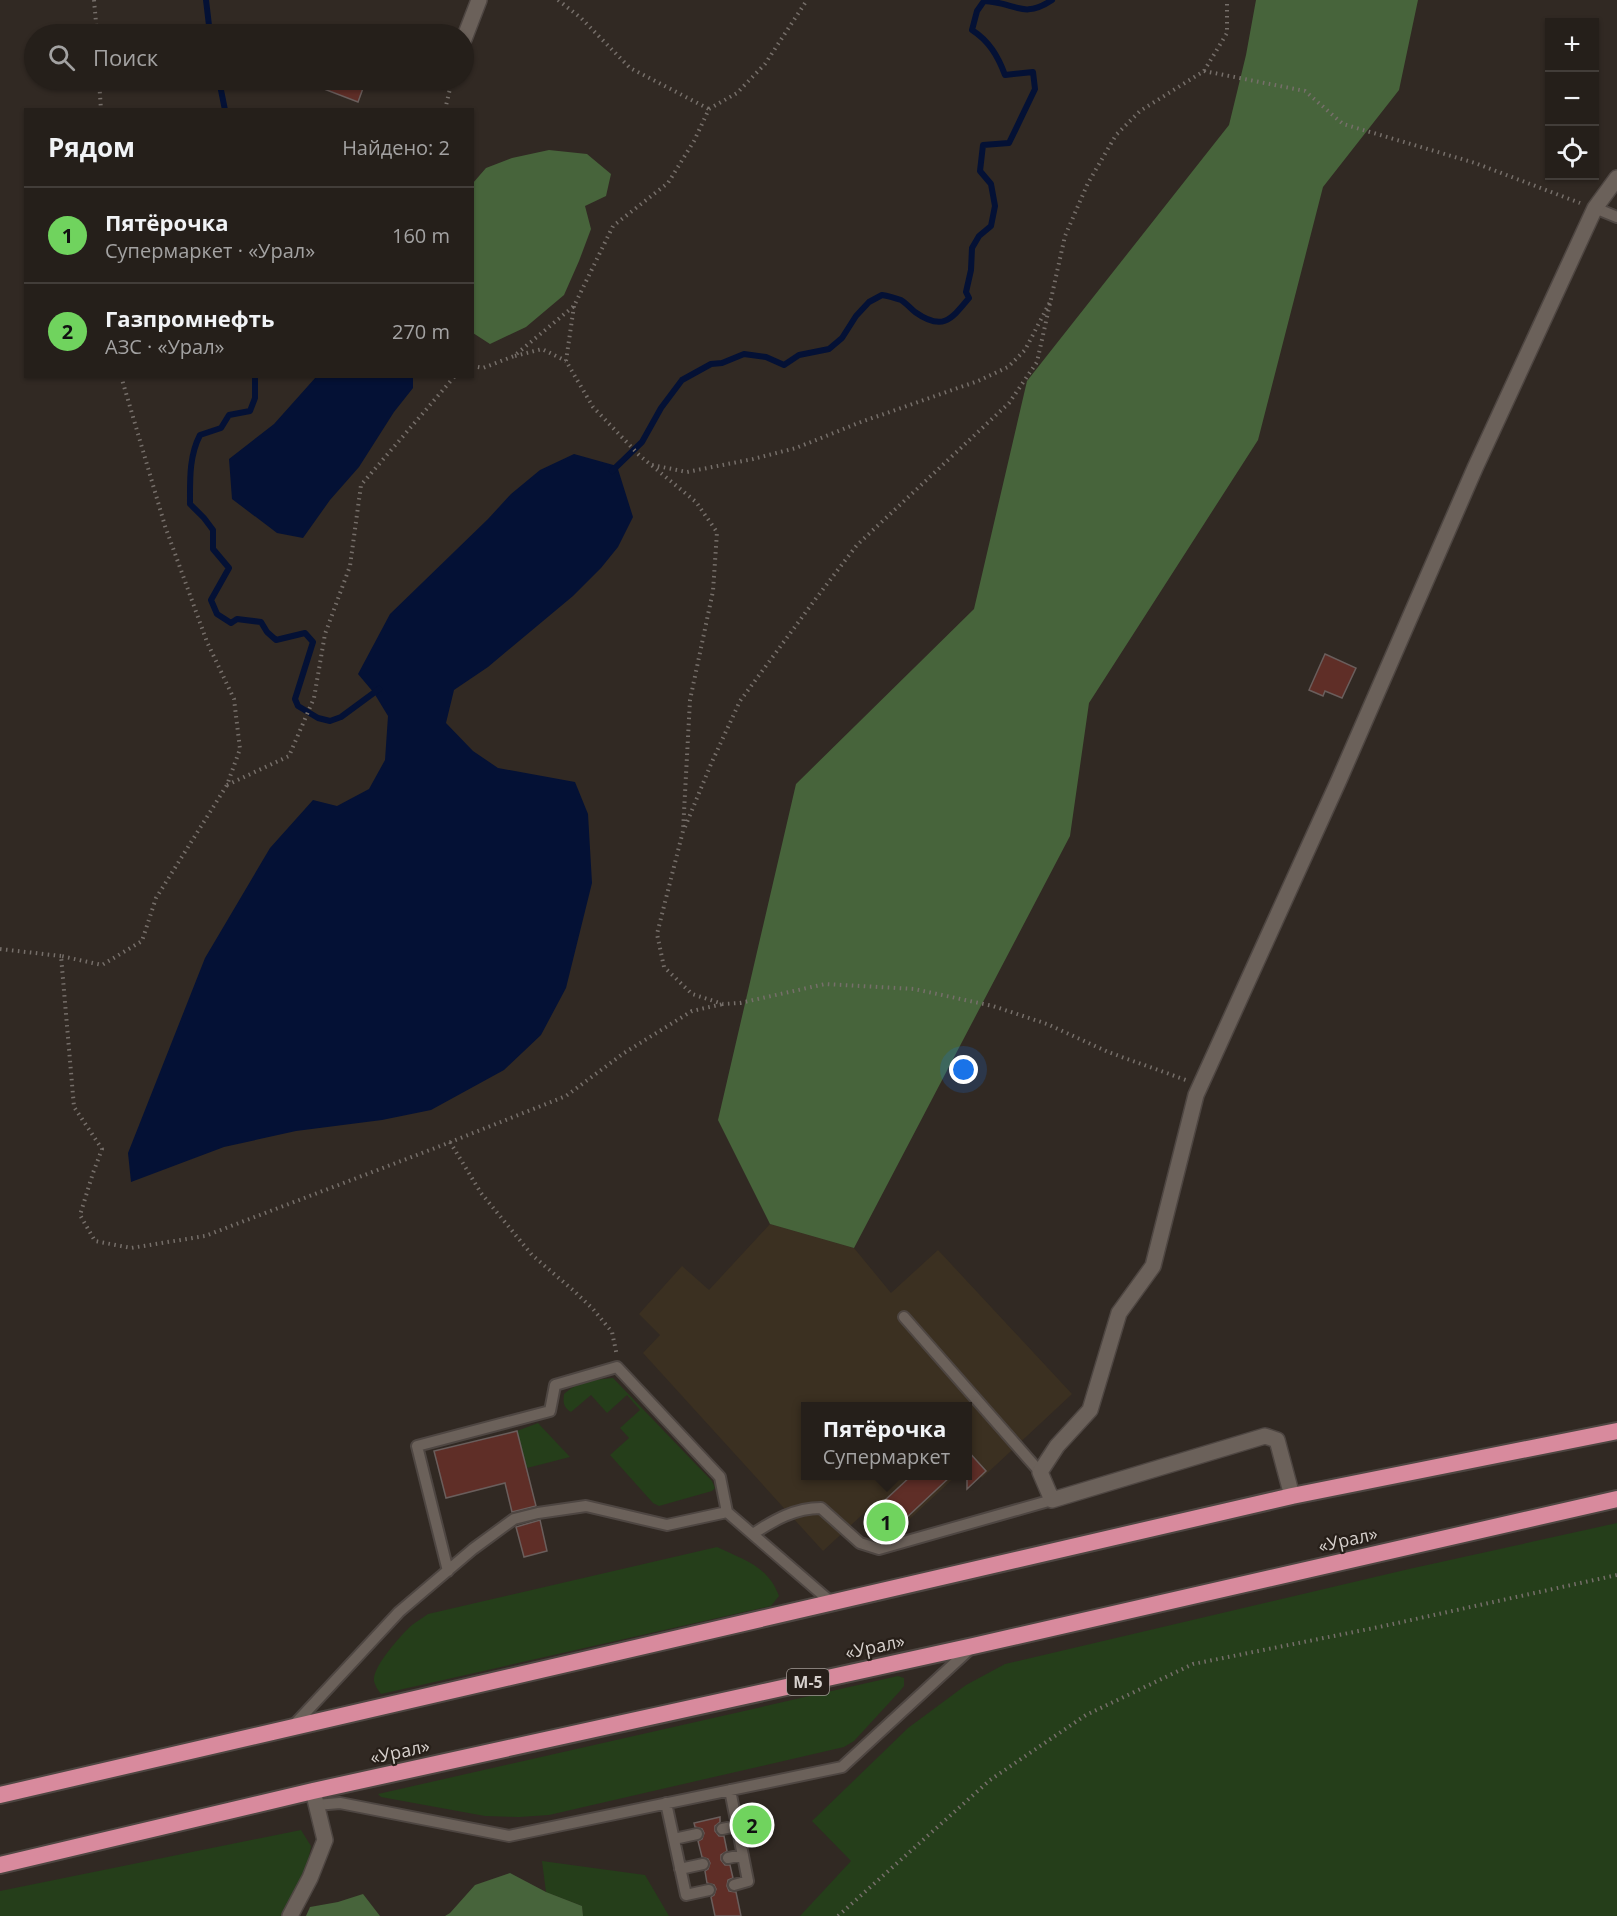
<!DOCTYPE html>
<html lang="ru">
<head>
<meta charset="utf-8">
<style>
	:root { --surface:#251f1a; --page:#2d2723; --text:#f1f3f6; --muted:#a3a2a2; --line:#423d39; --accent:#70d35e }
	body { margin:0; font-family:"Open Sans",sans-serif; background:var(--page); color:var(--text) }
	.controls { position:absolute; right:18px; top:18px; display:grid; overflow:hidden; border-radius:0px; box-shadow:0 2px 4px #0004 }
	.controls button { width:54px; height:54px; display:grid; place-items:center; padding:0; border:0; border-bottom:2px solid var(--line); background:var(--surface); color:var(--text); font:30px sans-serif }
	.you { position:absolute; left:964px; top:1070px; width:21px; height:21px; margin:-15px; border:4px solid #fff; border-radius:50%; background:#1a73e8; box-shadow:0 0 0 9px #1a73e833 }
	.badge { display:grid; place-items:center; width:39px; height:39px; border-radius:50%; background:var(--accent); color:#111; font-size:20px; font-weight:700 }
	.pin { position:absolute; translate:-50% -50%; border:3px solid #fff; box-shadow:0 2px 6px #0006 }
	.popup { position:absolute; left:801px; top:1402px; width:171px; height:78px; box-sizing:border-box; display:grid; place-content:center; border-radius:0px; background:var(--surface); filter:drop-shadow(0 2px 4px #0005); font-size:20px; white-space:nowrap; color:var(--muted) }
	.popup b { font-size:22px; color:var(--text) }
	.popup::after { content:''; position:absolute; left:50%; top:100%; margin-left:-12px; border:12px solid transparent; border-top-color:var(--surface) }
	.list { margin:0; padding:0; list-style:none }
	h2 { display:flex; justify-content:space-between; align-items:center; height:78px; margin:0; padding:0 24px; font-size:26px }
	h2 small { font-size:20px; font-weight:400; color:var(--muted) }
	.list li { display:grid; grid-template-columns:39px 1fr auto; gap:18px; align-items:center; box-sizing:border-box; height:96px; padding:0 24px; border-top:2px solid var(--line) }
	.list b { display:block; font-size:22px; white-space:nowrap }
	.list p { margin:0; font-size:20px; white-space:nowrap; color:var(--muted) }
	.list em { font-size:20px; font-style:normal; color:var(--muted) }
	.icon { flex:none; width:33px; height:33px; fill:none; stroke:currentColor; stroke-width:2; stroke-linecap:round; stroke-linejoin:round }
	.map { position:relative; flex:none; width:1617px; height:1916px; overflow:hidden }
	.search { position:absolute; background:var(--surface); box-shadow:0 2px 4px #0004; left:24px; top:24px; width:450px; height:66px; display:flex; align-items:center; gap:15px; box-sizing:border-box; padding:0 21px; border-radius:33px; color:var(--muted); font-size:22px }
	.panel { position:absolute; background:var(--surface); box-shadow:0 2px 4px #0004; left:24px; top:108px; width:450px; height:270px; border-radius:0px }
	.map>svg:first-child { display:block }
	.industrial { fill:#3b3021 }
	.green { fill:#253e1a }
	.forest { fill:#47643b }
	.water { fill:#041135 }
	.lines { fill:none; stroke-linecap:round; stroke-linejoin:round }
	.stream { stroke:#041135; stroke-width:6 }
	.building { fill:#5f2e27; stroke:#6a5e5c; stroke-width:1.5 }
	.service-casing { stroke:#4e4642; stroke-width:14 }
	.minor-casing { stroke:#4e4642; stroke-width:18 }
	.trunk-casing { stroke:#4e4642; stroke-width:20 }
	.path { stroke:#766f6a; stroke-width:4; stroke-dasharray:1.5 4.5; stroke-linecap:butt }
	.service { stroke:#6b615a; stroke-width:10 }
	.minor { stroke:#6b615a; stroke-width:15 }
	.trunk { stroke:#d88a9d; stroke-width:16 }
	.labels { text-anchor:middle; stroke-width:4.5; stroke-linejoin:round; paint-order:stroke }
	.shield { fill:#271f19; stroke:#a29b96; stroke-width:1.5 }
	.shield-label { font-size:16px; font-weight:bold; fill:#d6d0cc }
	.street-label { font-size:18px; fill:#d6d0cc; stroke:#271f19 }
</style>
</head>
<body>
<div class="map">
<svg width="1617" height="1916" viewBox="0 0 1617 1916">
	<rect width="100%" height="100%" fill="#312923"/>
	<path class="industrial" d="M770,1224L854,1248L891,1293L938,1250L1072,1394L982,1478L969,1464L967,1465V1406H805V1476H956L900,1528L876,1502L823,1551L643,1353L660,1335L639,1314L682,1266L709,1290Z"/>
	<path class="green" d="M613,1378L712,1481L715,1488L712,1491L659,1506L653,1503L610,1455L629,1438L620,1428L640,1410L627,1395L607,1413L591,1395L571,1412C563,1407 563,1402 564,1394C578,1381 595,1380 613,1378Z
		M538,1423L570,1457L527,1468L517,1431Z
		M1617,1523V1916H800L851,1861L812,1821L908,1728L966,1685L1005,1664L1409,1569Z
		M717,1547C744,1560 768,1566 779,1596L771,1606L381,1694C378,1690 375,1686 374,1681C372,1667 401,1635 412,1625C417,1621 423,1618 428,1614Z
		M898,1676L904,1678V1686L900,1691L854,1741L844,1747L549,1815L519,1817L485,1816L381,1797L378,1794Z
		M301,1830L311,1846L307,1867L282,1916H0V1891Z
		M542,1861L645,1875L669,1916H583L582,1906L546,1892Z"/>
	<path class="forest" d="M1256,0H1418L1399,90L1323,187L1258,440L1089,703L1070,836L854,1248L770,1224L718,1120L796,784L974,609L1027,381L1229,125L1246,55Z
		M549,150L587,154L611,174L606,196L585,206L591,229L579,261L564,295L526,327L490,344L473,333V183L486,168L512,158Z
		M510,1873L546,1892L582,1906L583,1916H445L450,1913L475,1885Z
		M363,1894L380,1916H306L310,1907L338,1902Z"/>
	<path class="water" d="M316,377H413V388L394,412L359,467L330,500L303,538L277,533L232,499L229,459L274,424Z
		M574,454L617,466L633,517L618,547L601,568L573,596L488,667L454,690L446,723L473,751L498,768L575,782L588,814L592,883L566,988L541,1035L504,1070L431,1110L382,1120L296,1131L224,1147L131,1182L128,1153L205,958L270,848L313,800L337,806L369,789L385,760L388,716L374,693L358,674L390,614L488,519L511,494L540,470Z"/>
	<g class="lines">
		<path class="stream" d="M206,0L210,34
			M219,80L225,110
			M255,376V398L250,411L229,415L221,428L200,435C189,456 190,480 190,504L204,518L213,530V549L229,568L211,600L217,614L231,623L237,619L261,622L267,632L276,640L305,633L313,642L295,699L298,706L318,718L330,721L341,717L379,689
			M612,471L642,442L661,408L682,380L711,364L722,363L744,354L766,357L784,365L799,355L829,349L842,338L856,316L869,302L882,295C888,296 895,298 901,300C906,303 910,308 915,312C942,331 950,321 969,298L966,292L971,270L972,248L979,236L991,226L995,206L991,184L980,171L983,145L1009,143L1035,89L1033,72L1005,75C998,56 989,41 972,30L977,11L984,1C1015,2 1022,20 1052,0"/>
	</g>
	<path class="building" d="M304,80H366L358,102L303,81Z
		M1325,654L1356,668L1342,698L1325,691L1323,696L1309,690Z
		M517,1431L536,1506L512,1512L505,1483L446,1498L434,1451Z
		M967,1450L986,1471L967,1489Z
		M911,1476H951L888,1535L869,1515Z
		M540,1520L547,1551L524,1557L516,1527Z
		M720,1817V1822L715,1826V1831L719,1836H724L727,1851L721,1855V1860L725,1865H730L733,1878L728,1880L727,1886L729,1891L736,1892L741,1916H715L711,1897L714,1895L716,1889L714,1885L707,1883L705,1871L708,1869L710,1863L708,1859L702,1857L698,1841L702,1839L704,1833L702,1829L695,1827L694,1823Z"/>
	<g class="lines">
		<g class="service-casing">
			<path id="service" d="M1595,208L1617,217
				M904,1317L1040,1472
				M753,1534C774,1520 795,1508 821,1508L860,1543L879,1549L1052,1500
				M448,1571L417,1446L550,1411L555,1385L617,1367L720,1477L727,1512
				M293,1726L399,1612L473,1549L514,1519L538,1513L586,1506L667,1525L727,1512L831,1602
				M730,1790L748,1881L734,1885
				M666,1803L686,1895L709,1890
				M316,1805L340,1803L509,1836L842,1767L970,1649
				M722,1829L737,1826
				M674,1839L697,1834
				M728,1858L743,1855
				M680,1869L703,1864"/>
		</g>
		<g class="minor-casing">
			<path id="minor" d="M464,39L479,0
				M1292,1496L1277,1440L1265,1436L1052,1500L1040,1472L1057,1446L1090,1410L1119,1313L1153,1266L1196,1095L1339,780L1475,468L1595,208L1617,178
				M290,1916L310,1878L325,1840L313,1791"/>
		</g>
		<g class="trunk-casing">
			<path id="trunk" d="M0,1795L1292,1496L1617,1431
				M0,1865L313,1791L973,1646L1617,1499"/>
		</g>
		<path class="path" d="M94,0L97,34
			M558,0L581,18L630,68L709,109
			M1204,71L1305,91L1343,124L1475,163L1580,203
			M99,80L101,110
			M445,110L452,80
			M574,306L566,361L593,407L639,455L696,502L717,532L713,591L690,700L683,831L657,934L664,967L692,994L723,1004L740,1003L825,984L914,989L993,1006L1047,1024L1108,1052L1186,1080
			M515,356L542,349L566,361
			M472,366L483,368L514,356L574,306L613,226L668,183L694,141L709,109L737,93L765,64L807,0
			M121,376L165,526L207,642L234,699L240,749L227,785L156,898L142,941L102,965L61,956L74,1107L102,1149L93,1173L80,1215L95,1241L131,1248L205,1236L443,1145L566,1096L624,1053L692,1011L723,1004
			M652,465L687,472L753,459L796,448L861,422L978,381L1008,367L1025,350L1050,302
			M227,785L289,756L314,698L325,634L350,566L361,485L455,376
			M685,827L711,764L740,701L817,597L857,545L1009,403L1037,362L1065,236L1088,183L1116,135L1140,111L1204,71L1227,33V0
			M0,949L61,956
			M450,1142L481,1193L532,1255L574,1291L593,1309L612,1332L617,1356
			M838,1916L990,1780L1086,1715L1193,1664L1379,1627L1617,1575"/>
		<use href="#service" class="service"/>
		<use href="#minor" class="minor"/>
		<use href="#trunk" class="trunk"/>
	</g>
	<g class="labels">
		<rect class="shield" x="787" y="1669" width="42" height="26" rx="4.5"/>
		<g class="shield-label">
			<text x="808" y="1688">М-5</text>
		</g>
		<g class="street-label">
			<text transform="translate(1348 1540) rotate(-13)" y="6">«Урал»</text>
			<text transform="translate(875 1647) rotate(-12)" y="6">«Урал»</text>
			<text transform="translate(400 1752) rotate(-12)" y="6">«Урал»</text>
		</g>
	</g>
</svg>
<div class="controls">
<button>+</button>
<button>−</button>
<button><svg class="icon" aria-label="locate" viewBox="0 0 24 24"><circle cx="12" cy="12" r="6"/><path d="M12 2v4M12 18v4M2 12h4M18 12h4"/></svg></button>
</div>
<div class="you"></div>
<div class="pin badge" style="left:886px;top:1522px">1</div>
<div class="popup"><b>Пятёрочка</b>Супермаркет</div>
<div class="pin badge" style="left:752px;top:1825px">2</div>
<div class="search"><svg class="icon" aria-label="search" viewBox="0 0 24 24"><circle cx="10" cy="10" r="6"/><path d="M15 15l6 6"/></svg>Поиск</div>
<section class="panel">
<h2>Рядом<small>Найдено: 2</small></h2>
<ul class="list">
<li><span class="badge">1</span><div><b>Пятёрочка</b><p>Супермаркет · «Урал»</p></div><em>160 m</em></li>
<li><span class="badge">2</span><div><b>Газпромнефть</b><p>АЗС · «Урал»</p></div><em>270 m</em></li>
</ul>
</section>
</div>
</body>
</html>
